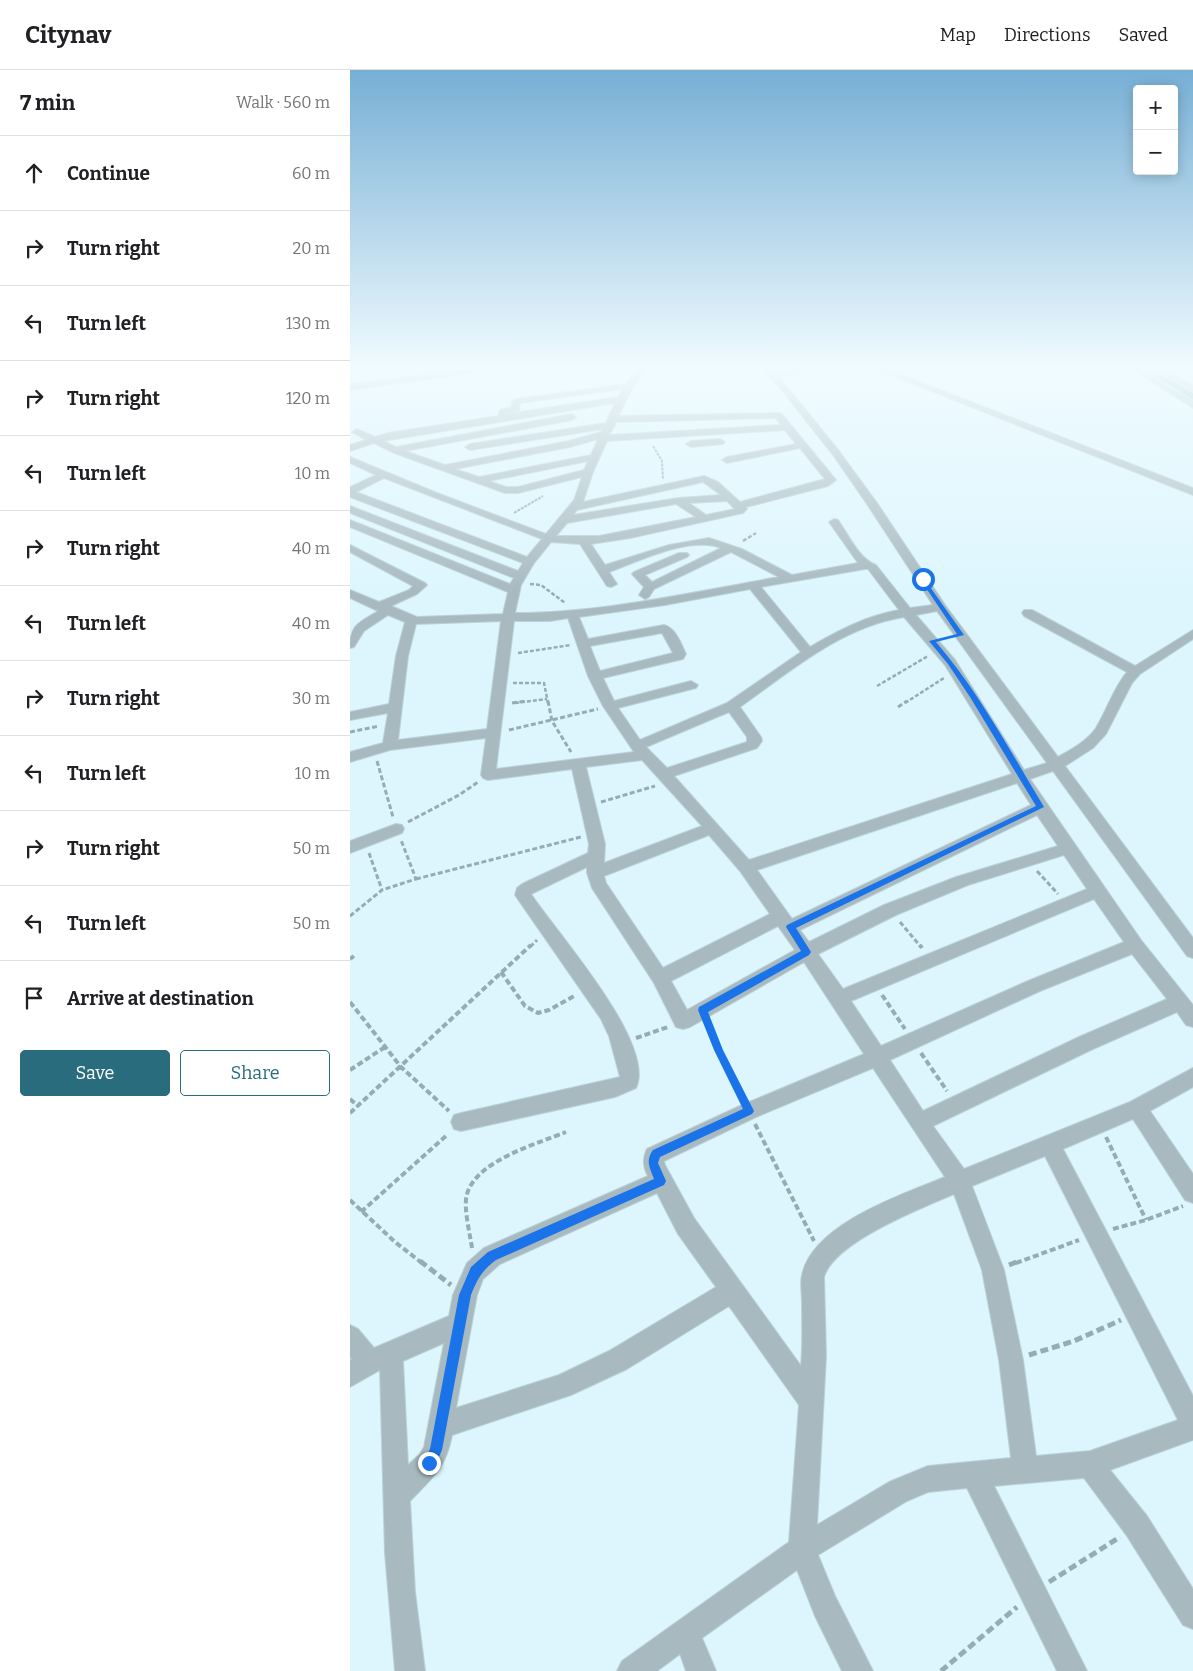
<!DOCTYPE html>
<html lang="en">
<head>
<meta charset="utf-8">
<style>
	:root { --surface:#fff; --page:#f6f6f6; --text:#202124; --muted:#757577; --line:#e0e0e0; --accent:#286c7d }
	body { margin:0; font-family:Bitter,serif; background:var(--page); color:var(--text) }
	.controls { position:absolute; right:15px; top:15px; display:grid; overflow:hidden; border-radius:5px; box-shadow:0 2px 12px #0003 }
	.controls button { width:45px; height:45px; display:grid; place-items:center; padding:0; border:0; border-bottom:1px solid var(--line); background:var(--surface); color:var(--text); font:25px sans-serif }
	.stop { position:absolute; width:15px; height:15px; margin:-11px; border:4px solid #1a73e8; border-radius:50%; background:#fff }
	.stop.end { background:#1a73e8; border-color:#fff; box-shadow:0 1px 5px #0008 }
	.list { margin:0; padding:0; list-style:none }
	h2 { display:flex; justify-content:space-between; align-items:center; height:65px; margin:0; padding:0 20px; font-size:21px }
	h2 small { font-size:16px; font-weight:400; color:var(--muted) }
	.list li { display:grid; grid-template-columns:32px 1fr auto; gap:15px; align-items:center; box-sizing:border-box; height:75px; padding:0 20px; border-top:1px solid var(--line) }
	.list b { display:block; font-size:19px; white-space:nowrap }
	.list em { font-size:16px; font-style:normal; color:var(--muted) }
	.actions { display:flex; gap:10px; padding:15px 20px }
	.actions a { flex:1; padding:11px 0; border:1px solid var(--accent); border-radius:5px; text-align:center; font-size:18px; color:var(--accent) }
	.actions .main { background:var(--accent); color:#fff }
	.icon { flex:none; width:28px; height:28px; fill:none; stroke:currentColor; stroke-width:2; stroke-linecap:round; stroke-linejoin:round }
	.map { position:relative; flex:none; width:843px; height:1601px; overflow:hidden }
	header { display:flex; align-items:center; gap:30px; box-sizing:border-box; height:70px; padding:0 25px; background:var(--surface); border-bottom:1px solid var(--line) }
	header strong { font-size:24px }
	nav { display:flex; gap:28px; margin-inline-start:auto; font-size:18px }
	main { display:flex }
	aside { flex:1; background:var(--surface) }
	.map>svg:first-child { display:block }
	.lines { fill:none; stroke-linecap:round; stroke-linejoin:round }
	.canal { fill:#6fa8b8; fill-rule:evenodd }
	.minor-casing { stroke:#bad2d9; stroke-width:2 }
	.path-far4 { stroke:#96acb3; stroke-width:2; stroke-dasharray:3 1; stroke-linecap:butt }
	.path-far3 { stroke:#96acb3; stroke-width:2.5; stroke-dasharray:4 2; stroke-linecap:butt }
	.path-far2 { stroke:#96acb3; stroke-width:3; stroke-dasharray:5 2.5; stroke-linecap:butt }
	.path-far1 { stroke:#96acb3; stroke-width:4; stroke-dasharray:6 3; stroke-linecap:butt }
	.path { stroke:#96acb3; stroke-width:5; stroke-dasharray:8 4; stroke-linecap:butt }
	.minor { fill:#a8bac0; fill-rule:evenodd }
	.route { fill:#1a73e8 }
</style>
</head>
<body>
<header>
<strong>Citynav</strong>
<nav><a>Map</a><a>Directions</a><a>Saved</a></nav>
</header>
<main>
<aside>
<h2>7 min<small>Walk · 560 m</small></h2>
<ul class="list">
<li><svg class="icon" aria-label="ahead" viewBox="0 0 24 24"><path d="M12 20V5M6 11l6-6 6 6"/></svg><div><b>Continue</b></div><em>60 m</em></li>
<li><svg class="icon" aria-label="right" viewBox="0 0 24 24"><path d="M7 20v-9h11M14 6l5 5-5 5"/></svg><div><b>Turn right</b></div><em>20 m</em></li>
<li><svg class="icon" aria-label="left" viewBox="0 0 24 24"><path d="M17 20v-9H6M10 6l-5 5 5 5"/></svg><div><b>Turn left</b></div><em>130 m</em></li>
<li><svg class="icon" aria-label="right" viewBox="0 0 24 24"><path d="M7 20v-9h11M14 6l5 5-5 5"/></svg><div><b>Turn right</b></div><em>120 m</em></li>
<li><svg class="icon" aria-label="left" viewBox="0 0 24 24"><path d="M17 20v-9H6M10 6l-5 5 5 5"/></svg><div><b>Turn left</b></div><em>10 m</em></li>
<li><svg class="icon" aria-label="right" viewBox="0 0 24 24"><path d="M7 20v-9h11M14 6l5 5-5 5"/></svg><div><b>Turn right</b></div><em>40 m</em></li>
<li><svg class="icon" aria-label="left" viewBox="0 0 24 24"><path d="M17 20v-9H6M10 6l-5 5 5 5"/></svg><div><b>Turn left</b></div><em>40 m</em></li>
<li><svg class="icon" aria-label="right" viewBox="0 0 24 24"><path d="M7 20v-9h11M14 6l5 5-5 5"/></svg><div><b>Turn right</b></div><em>30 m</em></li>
<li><svg class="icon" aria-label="left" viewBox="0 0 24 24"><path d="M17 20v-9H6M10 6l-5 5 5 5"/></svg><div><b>Turn left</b></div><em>10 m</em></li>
<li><svg class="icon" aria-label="right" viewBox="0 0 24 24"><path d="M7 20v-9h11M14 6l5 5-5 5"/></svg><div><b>Turn right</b></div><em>50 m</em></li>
<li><svg class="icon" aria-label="left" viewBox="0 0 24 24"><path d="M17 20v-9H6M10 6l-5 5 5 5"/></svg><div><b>Turn left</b></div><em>50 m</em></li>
<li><svg class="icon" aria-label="arrive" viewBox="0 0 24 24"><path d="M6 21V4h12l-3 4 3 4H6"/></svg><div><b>Arrive at destination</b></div></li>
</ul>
<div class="actions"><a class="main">Save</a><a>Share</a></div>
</aside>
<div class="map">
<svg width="843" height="1601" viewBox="0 0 843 1601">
	<rect width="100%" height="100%" fill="#ddf6fe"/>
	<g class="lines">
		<path class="canal" d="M792,298H802L843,323V330Z"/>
		<g class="minor-casing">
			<path id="minor" d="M125,298H145L141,300L0,320V314Z
				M289,298H297L283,317L268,346L431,343L486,410L478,416L396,437L397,439L393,443L280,468L241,474L255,495L319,475L359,468L392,479L442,505L508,493L479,452L484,449L488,450C498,464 509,489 526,495L560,538L583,535L517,434L483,385L430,318L411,298H419L425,303L446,298H458L457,300L429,307L489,381L527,433L595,535L708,687C722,679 737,671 746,658C757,640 763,619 777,602L674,546L672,543L674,540H682L785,596L843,560V569L790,604L782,613L756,664L743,678L715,696L843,868V888L837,886L703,701L680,709L791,870L843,935V957L836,955L827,942L743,979L583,1056L614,1099L780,1032L843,998V1017L800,1041L843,1104V1133L835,1130L783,1049L713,1079L843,1326V1370L760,1400L797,1446L843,1519V1559L833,1555L777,1466L734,1408L644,1416L737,1601H707L617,1418L578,1422L557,1431L468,1485L485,1526L523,1601H492L465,1546L447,1500L352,1568L366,1601H336L330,1584L307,1601H267L272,1591L439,1472L449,1335L379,1236L277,1299L221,1325L102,1365C96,1398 82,1408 60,1431L65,1522L75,1601H45L35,1483L30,1300L0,1317V1290L2,1289L0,1287V1255L8,1259L24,1278L99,1246L103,1225L117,1193L134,1178L298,1106C293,1097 292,1089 297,1079L392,1035L514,984L454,892L340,957L333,959L326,957L304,913L242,818L237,803V797L181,824C206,862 307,974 286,1018L265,1027L111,1061L104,1059L101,1052L104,1045L111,1043L270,1007L259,966L251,949L165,825L167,818L172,814L238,783L239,774L222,699L138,710L133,708L131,705L136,668L40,680L0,692V682L33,673L38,643L0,650V642L39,634L46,586L55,552L38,545L14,561L4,577L0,578C0,554 9,553 28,541L0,528V520L29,532L59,520L63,516L0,482V475L75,513L77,515L67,524L41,536L67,547L153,544L158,522L0,457V450L160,514L164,508L0,443V436L168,501L173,493L0,427V417L26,405L0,393V387L87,423L196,464L224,430L232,407L168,423H155L44,383L24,373L0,381V375L16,370L2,362L7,359L25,367L38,363L148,346L150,340L162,337V332L166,329L276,314ZM273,319L268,327L157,344L169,341L170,333ZM265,333L256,353L120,374L115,377L120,380L253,359L251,362L219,371L95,395L55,381L222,350L226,347L222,344L46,377L33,371ZM426,348L431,355L259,365L265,355V352ZM435,360L446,374L377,387L372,390L377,393L450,378L475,409L390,432L368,412L354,406L233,432L243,402L257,371ZM248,369L241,385L129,407L105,399L220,377ZM238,391L234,400L168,417H156L139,411ZM34,408L192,469L177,487L6,422ZM353,412L371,425L328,428L223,445L227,440ZM377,431L385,439L356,445L339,433ZM326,434L346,447L249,466H206L217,453ZM201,472L230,474L257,516L261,517L267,514L259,502C290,491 339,466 371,478L302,512L295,505L337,487L339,485L337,483H329L284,502L282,504L294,517L289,525L295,529L299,527L304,519L381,482L429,507C343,522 252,543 165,543L171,515L184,493ZM515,499H518L549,540C516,546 489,560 460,577L411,517ZM400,519L451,582L377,633L290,670L268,638L346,618L348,615L341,611L264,631L253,608L333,589L336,584C331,574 326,558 314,555L238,569L229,547L315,535ZM587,541L697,693L674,700L605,590L566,545ZM554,547L595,595L662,704L399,790L324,706L407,678L412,671L411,667L390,637C441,601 491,557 554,547ZM218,548L238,606L253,636L284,682L146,699L164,551H200ZM151,551L137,659L48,670L58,586L66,554ZM312,563L323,583L250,601L240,576ZM379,642L397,667V672L317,698L296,677ZM292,690L352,756L254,793L255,774L236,697ZM667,713L681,735L442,849L407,800ZM687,745L708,776L606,807L534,835L459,872L450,860ZM359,765L390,801L420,844L313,898L256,813L254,806ZM714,785L737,819L493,919L468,884L546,845L618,815ZM744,829L774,872L678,911L531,976L501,931ZM428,856L445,880L337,940L321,911ZM782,884L817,929L729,967L573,1041L540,990L690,921ZM523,998L595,1107C551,1125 463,1154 452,1205C450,1213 452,1223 452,1232C452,1253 453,1275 451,1296L344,1148L315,1095L314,1091L406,1047ZM695,1086L828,1350L740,1381L686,1386L673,1290L654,1200L622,1116ZM307,1123L328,1164L366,1217L259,1281L209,1305L106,1338L127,1225L133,1209L150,1194ZM604,1124L632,1200L649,1290L661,1388L578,1396L539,1412L467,1455L476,1286L474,1207C484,1172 572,1138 604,1124ZM94,1273L74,1377L70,1384L58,1395L53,1291Z
				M523,298H534L843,418V425Z
				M780,298H789L843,331V338Z
				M803,298H812L843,315V322Z
				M370,369L375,372L373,374L341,377L336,374L341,371Z
				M46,754L52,755L54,759L52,763L0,783V771Z"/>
		</g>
		<path class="path-far4" d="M303,376L312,391L313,409
			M164,443L193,426"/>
		<path class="path-far3" d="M393,471L406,463
			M180,514L191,515L215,533
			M168,583L221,575
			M163,613H194L198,633
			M527,616L578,586
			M165,633L197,629
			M555,633L594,608"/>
		<path class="path-far2" d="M198,631L202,651L221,682
			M162,633L176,631
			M548,637L557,631
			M159,660L248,639
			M0,662L29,656
			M27,691L43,747
			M251,732L305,716
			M58,752L109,725L128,712
			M19,783L32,820
			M687,801L708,824
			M66,809L231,767
			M0,846L32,820L66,809L51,770
			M550,852L571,877
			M180,877L187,870"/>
		<path class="path-far1" d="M570,875L572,878
			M0,889L4,886
			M151,902L175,936L188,943L199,940L226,925
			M532,925L555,959
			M0,932L51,997L99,1041
			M358,955L392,1028
			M286,968L318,957
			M571,983L597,1021
			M0,1000L35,977
			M0,1029L8,1036
			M0,1043L181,875
			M405,1054L464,1171
			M756,1067L796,1150
			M0,1130L45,1172L72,1193
			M11,1142L98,1064
			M763,1159L796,1150L833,1136
			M122,1178C120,1164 113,1137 117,1124C127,1090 187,1074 216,1062
			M666,1193L729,1170"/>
		<path class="path" d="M70,1191L101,1215
			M659,1195L669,1191
			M679,1285L724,1271L771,1250
			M699,1512L770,1467
			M591,1601L667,1537"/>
		<use href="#minor" class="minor"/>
	</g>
	<linearGradient id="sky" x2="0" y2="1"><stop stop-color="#77afd5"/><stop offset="0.57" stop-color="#f0fbff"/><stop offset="1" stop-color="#f0fbff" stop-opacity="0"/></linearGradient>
	<rect width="843" height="522" fill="url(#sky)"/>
	<path class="route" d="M573,507L614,565L586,572C629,622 660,681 694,737L446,858L461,882L459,885L358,942L373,980L404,1041L402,1044L310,1087L308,1093L316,1111L314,1115L146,1190C132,1200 127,1210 121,1225L92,1380L84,1398L79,1400L75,1398L73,1393L80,1379L109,1225L121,1197L138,1182L304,1109C300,1098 295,1091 303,1080L393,1039L364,980L348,940L349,937L451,881L436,857L437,855L686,736L620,627L598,594L579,571L607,564L570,509Z"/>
</svg>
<div class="controls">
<button>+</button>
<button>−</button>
</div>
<div class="stop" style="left:573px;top:509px"></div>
<div class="stop end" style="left:79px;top:1393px"></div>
</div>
</main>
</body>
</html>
